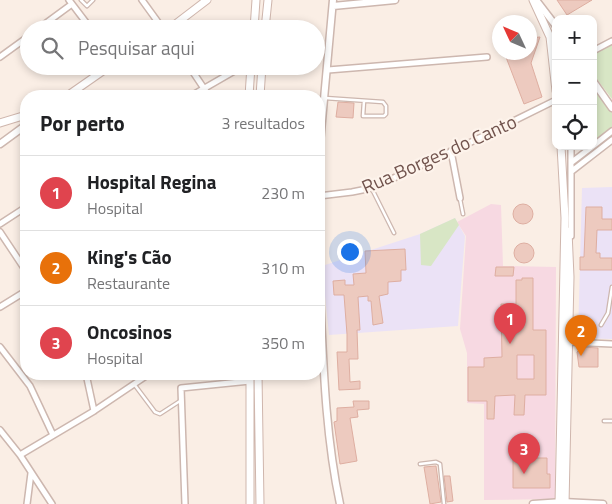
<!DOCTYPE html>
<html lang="pt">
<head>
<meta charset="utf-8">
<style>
	:root { --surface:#fff; --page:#f6f6f6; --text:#202124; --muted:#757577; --line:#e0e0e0; --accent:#d95d55 }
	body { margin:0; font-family:"Titillium Web",sans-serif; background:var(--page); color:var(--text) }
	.controls { position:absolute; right:15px; top:15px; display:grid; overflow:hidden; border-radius:10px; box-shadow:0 2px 8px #0003 }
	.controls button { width:45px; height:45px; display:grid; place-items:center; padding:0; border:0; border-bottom:1px solid var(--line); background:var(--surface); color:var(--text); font:25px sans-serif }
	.compass { position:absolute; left:492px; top:15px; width:45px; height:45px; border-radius:50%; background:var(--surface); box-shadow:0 2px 8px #0003; rotate:314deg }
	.you { position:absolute; left:349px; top:251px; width:18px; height:18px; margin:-12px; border:4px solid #fff; border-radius:50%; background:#1a73e8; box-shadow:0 0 0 8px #1a73e833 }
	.badge { display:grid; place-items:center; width:32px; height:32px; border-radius:50%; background:var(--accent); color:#fff; font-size:16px; font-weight:700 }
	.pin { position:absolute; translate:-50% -41px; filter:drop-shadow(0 1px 2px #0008) }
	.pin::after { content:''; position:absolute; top:26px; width:18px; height:15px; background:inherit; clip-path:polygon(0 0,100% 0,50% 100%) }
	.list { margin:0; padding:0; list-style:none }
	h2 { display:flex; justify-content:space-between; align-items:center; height:65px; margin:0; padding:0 20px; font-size:21px }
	h2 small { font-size:16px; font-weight:400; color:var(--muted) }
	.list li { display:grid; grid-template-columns:32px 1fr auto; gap:15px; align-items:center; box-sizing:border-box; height:75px; padding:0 20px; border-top:1px solid var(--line) }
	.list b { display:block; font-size:19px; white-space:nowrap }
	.list p { margin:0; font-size:16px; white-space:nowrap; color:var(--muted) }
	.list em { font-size:16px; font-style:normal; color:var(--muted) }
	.icon { flex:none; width:28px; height:28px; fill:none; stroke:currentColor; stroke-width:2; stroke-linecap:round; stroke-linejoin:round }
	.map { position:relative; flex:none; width:612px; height:504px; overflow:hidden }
	.search { position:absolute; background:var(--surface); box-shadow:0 2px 8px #0003; left:20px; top:20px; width:305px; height:55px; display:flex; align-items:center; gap:12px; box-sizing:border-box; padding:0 18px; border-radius:28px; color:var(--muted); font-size:19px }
	.panel { position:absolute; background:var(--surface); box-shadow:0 2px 8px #0003; left:20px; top:90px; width:305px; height:290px; border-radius:20px }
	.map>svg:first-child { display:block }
	.education { fill:#ebe2f6 }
	.medical { fill:#f7d9e2 }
	.green { fill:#d8e6c5 }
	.building { fill:#edcabf; stroke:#deaea1; fill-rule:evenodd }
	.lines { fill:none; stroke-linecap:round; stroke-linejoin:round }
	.service-casing { stroke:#cdb7af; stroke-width:5 }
	.minor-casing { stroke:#cdb7af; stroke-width:8 }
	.tertiary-casing { stroke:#cdb7af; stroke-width:9 }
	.secondary-casing { stroke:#cfb6ad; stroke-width:9 }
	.service { stroke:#fff; stroke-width:2.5 }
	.minor { stroke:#fff; stroke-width:5 }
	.tertiary { stroke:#fff; stroke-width:6 }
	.secondary { stroke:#fff; stroke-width:7 }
	.labels { text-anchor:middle; stroke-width:4.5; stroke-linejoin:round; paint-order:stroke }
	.street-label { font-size:19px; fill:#71534d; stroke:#fdf3eb }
</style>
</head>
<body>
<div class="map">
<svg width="612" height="504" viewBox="0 0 612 504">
	<rect width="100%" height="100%" fill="#faeee5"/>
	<path class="education" d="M612,187V339L578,338L582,188Z
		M455,218L465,236L458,326L329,335L322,266L420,234Z"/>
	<path class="medical" d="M491,204L501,205L503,266L556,267L555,499L484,500V404L467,403V353L460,329L466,236L457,222Z"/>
	<path class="green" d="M612,44V99L593,74V54Z
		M593,83L612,111V129L593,144Z
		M455,218L459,225L431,266L421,265L420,234Z"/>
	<path class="building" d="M557,0H592L567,15Z
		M540,37L531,63L542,97L524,104L504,52H530V38Z
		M338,102L354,103L353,118L336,117Z
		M513 214a10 10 0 1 1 20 0a10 10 0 1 1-20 0Z
		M586,207H602V219H612V230H597L596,253H600V258H612V270H580V257H584Z
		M514 253a10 10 0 1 1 20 0a10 10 0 1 1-20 0Z
		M405,249L406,270H401V281L388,282V294L379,296L383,323L373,325L371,301H368V296L358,297L360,330H357L358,359H349L350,382L360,381V389L339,390L337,352H347V334L344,295H334L333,281L345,280V285H354L353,274L366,273L365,251Z
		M496,267H514L513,276H495Z
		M522,278H533V330H546V395H525L524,415H514L515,395L495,396L494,419H487V401H468V367H484V358L502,357L501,304H516V280H522ZM517,355H534V379H517Z
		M582,347L598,348V367H579L577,352Z
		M353,401H369V409L357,410L358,417L350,418L357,461L340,464L334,422L337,421V408L354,407Z
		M513,446H534V458H547V474H550V488H513Z
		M436,466L441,502L430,504L424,467Z
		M444,476H450L453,501L447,502Z"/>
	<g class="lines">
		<g class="service-casing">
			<path id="service" d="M81,0L87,6L93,0
				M325,98L383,102L386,106V114L384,116H363L364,101
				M372,189L394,233
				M460,199L463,214
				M26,316V315
				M601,325L608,313L612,287
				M134,384L155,412L160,414L180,401
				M604,421H612
				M420,464L436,462L440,464L444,504"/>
		</g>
		<g class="minor-casing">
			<path id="minor" d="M69,0L91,29
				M142,0L163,29
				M38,29L72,4
				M593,51L612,41
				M0,57L29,36
				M189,66L209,96
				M328,70L487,57
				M191,96L243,66
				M593,146L612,131
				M451,151L460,198
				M572,162L593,146
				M572,171L612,140
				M319,196L352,192L372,188L457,149L556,100
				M0,224L26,207
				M0,232L26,271
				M571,236V146
				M0,307L26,291
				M569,342L612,344
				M0,347L30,386L53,435
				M86,374L94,411
				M0,430L20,455L52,504
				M20,455L94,411L149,374
				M27,504L31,473
				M185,504L181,388L250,381"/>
		</g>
		<g class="tertiary-casing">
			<path id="tertiary" d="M536,0L556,26
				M333,6L395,0
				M593,81L612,108
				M0,144L26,125
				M319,154L333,0
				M319,273C323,350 324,429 340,504
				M533,504L563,502L603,504"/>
		</g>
		<g class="secondary-casing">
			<path id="secondary" d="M533,0L550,37L556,91
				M169,29L207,0
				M254,29L256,0
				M265,29L268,0
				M67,96L110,66
				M249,96L251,66
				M260,96L262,66
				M0,123L26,115
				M250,374V504
				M258,374L260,504
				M559,504L565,218L561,146
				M565,504L570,277L568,231"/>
		</g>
		<use href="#service" class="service"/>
		<use href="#minor" class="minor"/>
		<use href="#tertiary" class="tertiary"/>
		<use href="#secondary" class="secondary"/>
	</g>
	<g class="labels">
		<g class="street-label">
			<text transform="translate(439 154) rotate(-24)" y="7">Rua Borges do Canto</text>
		</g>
	</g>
</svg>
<div class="controls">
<button>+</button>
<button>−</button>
<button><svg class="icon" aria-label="locate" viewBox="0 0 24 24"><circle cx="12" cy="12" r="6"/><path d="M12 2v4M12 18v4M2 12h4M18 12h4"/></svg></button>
</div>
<svg class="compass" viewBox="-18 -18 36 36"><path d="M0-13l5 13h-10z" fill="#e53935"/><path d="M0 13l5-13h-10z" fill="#757577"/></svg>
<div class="you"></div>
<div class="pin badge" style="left:510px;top:344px;background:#e0444e">1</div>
<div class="pin badge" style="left:581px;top:356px;background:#e8710a">2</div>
<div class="pin badge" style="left:524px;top:474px;background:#e0444e">3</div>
<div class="search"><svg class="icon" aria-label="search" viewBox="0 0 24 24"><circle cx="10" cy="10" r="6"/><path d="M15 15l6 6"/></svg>Pesquisar aqui</div>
<section class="panel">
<h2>Por perto<small>3 resultados</small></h2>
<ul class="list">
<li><span class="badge" style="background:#e0444e">1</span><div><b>Hospital Regina</b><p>Hospital</p></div><em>230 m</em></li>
<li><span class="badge" style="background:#e8710a">2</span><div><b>King's Cão</b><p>Restaurante</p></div><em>310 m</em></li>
<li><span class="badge" style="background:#e0444e">3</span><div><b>Oncosinos</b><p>Hospital</p></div><em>350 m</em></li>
</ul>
</section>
</div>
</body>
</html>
